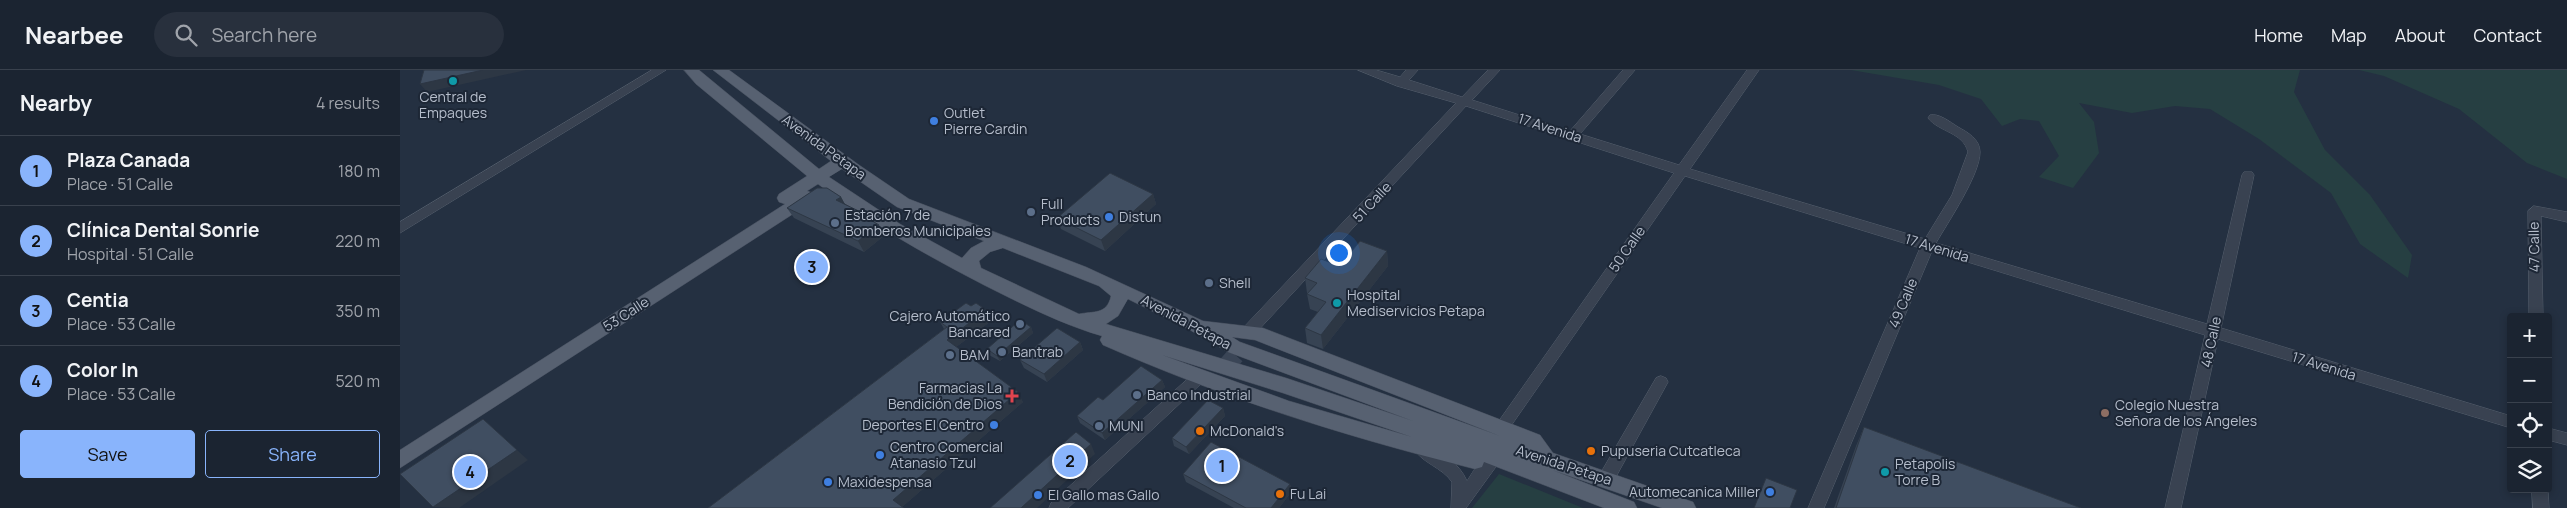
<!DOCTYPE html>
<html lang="en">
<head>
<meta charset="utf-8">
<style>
	:root { --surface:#1b2431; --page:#28303d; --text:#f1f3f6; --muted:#a0a4ab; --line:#39414d; --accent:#89b4fc }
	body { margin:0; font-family:Manrope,sans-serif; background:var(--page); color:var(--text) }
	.controls { position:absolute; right:15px; bottom:15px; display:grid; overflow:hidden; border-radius:5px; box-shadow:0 2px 8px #0003 }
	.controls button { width:45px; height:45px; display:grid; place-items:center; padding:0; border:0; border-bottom:1px solid var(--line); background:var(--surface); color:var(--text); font:25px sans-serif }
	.you { position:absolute; left:938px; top:182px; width:18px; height:18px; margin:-12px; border:4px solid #fff; border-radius:50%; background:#1a73e8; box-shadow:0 0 0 8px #1a73e833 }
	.badge { display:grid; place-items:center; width:32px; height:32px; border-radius:50%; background:var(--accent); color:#111; font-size:16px; font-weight:700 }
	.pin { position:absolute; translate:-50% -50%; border:2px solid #fff; box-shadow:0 1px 5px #0006 }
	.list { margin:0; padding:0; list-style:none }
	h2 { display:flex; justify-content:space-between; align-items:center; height:65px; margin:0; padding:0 20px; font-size:21px }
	h2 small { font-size:16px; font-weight:400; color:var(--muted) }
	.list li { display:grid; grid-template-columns:32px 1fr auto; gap:15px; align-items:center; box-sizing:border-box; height:70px; padding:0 20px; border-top:1px solid var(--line) }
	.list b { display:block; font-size:19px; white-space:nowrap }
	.list p { margin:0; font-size:16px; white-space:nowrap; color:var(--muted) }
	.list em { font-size:16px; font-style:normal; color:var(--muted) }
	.actions { display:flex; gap:10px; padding:15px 20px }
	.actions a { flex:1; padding:11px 0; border:1px solid var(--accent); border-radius:5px; text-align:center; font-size:18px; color:var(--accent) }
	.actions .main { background:var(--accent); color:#111 }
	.icon { flex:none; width:28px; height:28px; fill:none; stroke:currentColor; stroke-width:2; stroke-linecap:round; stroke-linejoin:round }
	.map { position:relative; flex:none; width:2167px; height:438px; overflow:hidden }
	header { display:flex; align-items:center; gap:30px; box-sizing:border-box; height:70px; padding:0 25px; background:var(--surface); border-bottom:1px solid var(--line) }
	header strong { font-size:24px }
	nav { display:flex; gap:28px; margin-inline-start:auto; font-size:18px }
	.search { width:350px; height:45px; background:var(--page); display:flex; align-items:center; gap:12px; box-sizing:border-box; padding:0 18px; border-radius:28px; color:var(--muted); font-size:19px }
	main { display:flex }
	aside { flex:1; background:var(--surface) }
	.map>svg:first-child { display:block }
	.green { fill:#263f42 }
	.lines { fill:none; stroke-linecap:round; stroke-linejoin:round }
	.major-tunnel { stroke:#3a4556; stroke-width:18; stroke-dasharray:18 9; stroke-linecap:butt }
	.minor-casing { stroke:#56606e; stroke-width:1 }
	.major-casing { stroke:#424b5a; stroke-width:1 }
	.minor { fill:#394251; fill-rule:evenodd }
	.major { fill:#576171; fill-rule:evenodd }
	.wall { fill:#374353 }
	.shaded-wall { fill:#2d3744 }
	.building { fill:#404e61; stroke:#2d3744 }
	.culture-dot { fill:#0f9aa8; stroke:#1d2736; stroke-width:2 }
	.shop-dot { fill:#3f7fe0; stroke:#1d2736; stroke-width:2 }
	.service-dot { fill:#5c6f8a; stroke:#1d2736; stroke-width:2 }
	.health-dot { fill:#e0444e; stroke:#1d2736; stroke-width:2 }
	.education-dot { fill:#8d6e63; stroke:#1d2736; stroke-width:2 }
	.food-dot { fill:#e8710a; stroke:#1d2736; stroke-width:2 }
	.labels { text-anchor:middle; stroke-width:4; stroke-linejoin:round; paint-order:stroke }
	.poi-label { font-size:14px; fill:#b5bdcb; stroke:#1d2736; text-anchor:start }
	.street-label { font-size:14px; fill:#b5bdcb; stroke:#1d2736 }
</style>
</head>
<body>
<header>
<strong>Nearbee</strong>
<div class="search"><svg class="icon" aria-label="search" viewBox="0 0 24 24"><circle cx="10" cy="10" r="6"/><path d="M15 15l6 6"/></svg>Search here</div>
<nav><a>Home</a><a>Map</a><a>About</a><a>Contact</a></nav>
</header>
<main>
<aside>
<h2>Nearby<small>4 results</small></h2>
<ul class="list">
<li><span class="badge">1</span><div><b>Plaza Canada</b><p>Place · 51 Calle</p></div><em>180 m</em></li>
<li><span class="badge">2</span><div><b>Clínica Dental Sonrie</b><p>Hospital · 51 Calle</p></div><em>220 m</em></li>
<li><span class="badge">3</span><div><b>Centia</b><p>Place · 53 Calle</p></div><em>350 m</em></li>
<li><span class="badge">4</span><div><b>Color In</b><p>Place · 53 Calle</p></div><em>520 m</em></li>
</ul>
<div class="actions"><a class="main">Save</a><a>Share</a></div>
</aside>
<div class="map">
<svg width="2167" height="438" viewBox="0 0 2167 438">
	<rect width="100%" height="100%" fill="#243041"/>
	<path class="green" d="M1451,0H1900L1894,22L1925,80L1970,125L2012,185L2008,208L1960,174L1931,123L1859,69L1810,39L1775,36L1732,43L1679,33L1694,52L1699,83L1673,118L1639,107L1659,86L1639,51L1620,49L1602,56L1581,29L1539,15Z
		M1959,0H2167V109L2127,93L2059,39L1984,6Z
		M1099,404L1183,438H1072Z"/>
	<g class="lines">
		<path class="major-tunnel" d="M826,300L828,294L842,278"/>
		<g class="minor-casing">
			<path id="minor" d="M252,0H266L0,163V152Z
				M958,0H976L1000,7L1006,0H1018L1009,10L1062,27L1088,0H1100L1072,30L1170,61L1223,0H1235L1180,64L1279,95L1347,0H1359L1290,99L1525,169L1552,125L1568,82C1563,62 1539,62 1528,48L1530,45C1539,43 1550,52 1558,57C1567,62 1580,69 1580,82C1580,105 1548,152 1536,173L1807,254L1842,105L1844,102H1852L1854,105L1821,258L2111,346V358L1818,269L1781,438H1765L1805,265L1532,181L1424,438H1408L1520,178L1285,106L1106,363L1101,365L1096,363L1093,359L1096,355L1274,103L1066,36L853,266H843L841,262L843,258L1056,33L997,16Z
				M2134,136L2167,142V152L2141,146L2143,247H2129L2128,141Z
				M799,301L804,303L806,307L804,311L668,438H649L651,433L794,303Z
				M1261,306L1266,308L1268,312L1212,414L1206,416L1200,414L1198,409L1200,404L1256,308Z
				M2148,358L2167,363V375L2148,370Z
				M1023,374C1041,380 1059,393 1067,411C1074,401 1081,384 1095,388L1097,393L1095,398L1066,438H1051L1052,412C1043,398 1021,392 1015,380L1018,375Z
				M2132,419H2148L2149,438H2133Z"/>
		</g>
		<g class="major-casing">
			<path id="major" d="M284,0H299L419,99L431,91L313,0H329L459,95L509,129L686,197L803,251L863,258L1140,365L1153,383L1293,432L1296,438H1262L1152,400L1234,432L1237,438H1204L1084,392L1082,397L1075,399C947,367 823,328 703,275L700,270L702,266C661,254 622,234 584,215C526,185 469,153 418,114L407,121L413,123L415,127L413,131L0,398V380L385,134L379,132L377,128L379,124L407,106L296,14ZM442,99L497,137L584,171L571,178L562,188L500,154L429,107ZM603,178L699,216L711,226C707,245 693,241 679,244L581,198L579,191L590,182ZM728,229L790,260L828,282L1013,351L886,308L706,254L718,246ZM832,267L855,270L1100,366L840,272ZM762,285L883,323L1012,367L889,331Z"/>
		</g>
		<use href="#minor" class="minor"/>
		<use href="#major" class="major"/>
	</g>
	<path class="wall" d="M753,124L756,134L705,181L661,159L657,148Z
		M441,127L445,135L471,147L473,152L485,165L464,182L394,148L387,138Z
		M987,181L988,196L923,279L907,273L905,258L918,242L910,239L907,224L909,223H907L905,208Z
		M424,187L427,192L414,201L418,206L408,212L396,203L393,198Z
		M591,251L556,277L623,332L502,437L308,438L544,259L540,252Z
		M631,257L633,263L600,291L589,285L587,279Z
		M680,272L683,280L647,312L624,298L620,290Z
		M762,310L765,317L705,370L680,353L677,346L703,330Z
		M823,338L825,346L789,384L774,376L772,368Z
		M1464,357L1681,438H1434L1456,376Z
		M783,404L890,414L892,421L879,438H834L786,412Z"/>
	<path class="shaded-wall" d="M83,0H126L27,22L20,14Z
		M753,124L756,134L705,181L701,170Z
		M441,127L447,138L436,130Z
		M471,147L476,157L479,155L485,165L464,182L458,171L469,149Z
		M987,181L988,196L923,279L921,265Z
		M424,187L427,192L414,201L418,206L408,212L405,207L409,197Z
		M586,240L591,251L552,280L547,270Z
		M631,257L633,263L600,291L597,286Z
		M680,272L683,280L647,312L644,304Z
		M762,310L765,317L705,370L702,363Z
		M618,322L623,332L501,438L493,430Z
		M823,338L825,346L789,384L786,377Z
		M691,374L695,384L637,438H621Z
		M117,380L128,390L59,438L33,437Z
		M890,414L892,421L879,438H871Z"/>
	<path class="building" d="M24,0H83L20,14Z
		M710,103L753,124L701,170L657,148Z
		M417,118H427L441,127L436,130L471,147L469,149L479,155L458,171L387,138Z
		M960,171L987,181L921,265L905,258L926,232L907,224L917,213L905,208L921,189L940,196Z
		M417,182L424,187L409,197L414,200L405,207L393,198Z
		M566,233L571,236L576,233L586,240L547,270L618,322L493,430L504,438H308L547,257L540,252Z
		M620,250L631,257L597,286L587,279Z
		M657,258L680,272L644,304L620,290Z
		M741,296L762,310L702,363L677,346L698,327L703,330Z
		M808,330L823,338L786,377L772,368Z
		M83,349L117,380L33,437L0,404Z
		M1464,357L1681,438H1436Z
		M676,362L691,374L621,438H590Z
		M811,372L890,414L871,438H846L783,404Z
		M1366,408L1397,420L1390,438H1354Z"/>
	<g class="culture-dot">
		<circle cx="53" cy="11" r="5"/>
		<circle cx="937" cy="233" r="5"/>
		<circle cx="1485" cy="402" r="5"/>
	</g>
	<g class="shop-dot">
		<circle cx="534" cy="51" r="5"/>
		<circle cx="709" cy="147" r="5"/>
		<circle cx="594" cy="355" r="5"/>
		<circle cx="480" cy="385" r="5"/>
		<circle cx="428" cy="412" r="5"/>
		<circle cx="1370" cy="422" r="5"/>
		<circle cx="638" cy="425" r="5"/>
	</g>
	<g class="service-dot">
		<circle cx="631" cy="142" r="5"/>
		<circle cx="435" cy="153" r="5"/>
		<circle cx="809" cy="213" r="5"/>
		<circle cx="620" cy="254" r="5"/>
		<circle cx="602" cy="282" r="5"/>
		<circle cx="550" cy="285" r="5"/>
		<circle cx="737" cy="325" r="5"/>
		<circle cx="699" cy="356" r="5"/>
	</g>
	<path class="health-dot" d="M609.5 318.5h5v5h5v5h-5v5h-5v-5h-5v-5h5z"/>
	<circle class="education-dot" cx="1705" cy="343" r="5"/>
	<g class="food-dot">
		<circle cx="800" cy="361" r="5"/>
		<circle cx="1191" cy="381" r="5"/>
		<circle cx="880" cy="424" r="5"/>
	</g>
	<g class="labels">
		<g class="poi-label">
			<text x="53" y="32" text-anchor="middle">Central de<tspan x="53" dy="16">Empaques</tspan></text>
			<text x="544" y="48">Outlet<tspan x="544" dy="16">Pierre Cardin</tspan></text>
			<text x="641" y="139">Full<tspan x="641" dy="16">Products</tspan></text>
			<text x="445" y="150">Estación 7 de<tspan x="445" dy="16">Bomberos Municipales</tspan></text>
			<text x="719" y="152">Distun</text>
			<text x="819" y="218">Shell</text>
			<text x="947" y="230">Hospital<tspan x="947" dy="16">Mediservicios Petapa</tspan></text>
			<text x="610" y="251" text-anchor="end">Cajero Automático<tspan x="610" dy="16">Bancared</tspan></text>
			<text x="612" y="287">Bantrab</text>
			<text x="560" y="290">BAM</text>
			<text x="602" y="323" text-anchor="end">Farmacias La<tspan x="602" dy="16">Bendición de Dios</tspan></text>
			<text x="747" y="330">Banco Industrial</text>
			<text x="1715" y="340">Colegio Nuestra<tspan x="1715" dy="16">Señora de los Ángeles</tspan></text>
			<text x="584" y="360" text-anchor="end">Deportes El Centro</text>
			<text x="709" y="361">MUNI</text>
			<text x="810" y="366">McDonald's</text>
			<text x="490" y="382">Centro Comercial<tspan x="490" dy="16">Atanasio Tzul</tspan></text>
			<text x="1201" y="386">Pupuseria Cutcatleca</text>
			<text x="1495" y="399">Petapolis<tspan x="1495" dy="16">Torre B</tspan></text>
			<text x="438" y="417">Maxidespensa</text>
			<text x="1360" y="427" text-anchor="end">Automecanica Miller</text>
			<text x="890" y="429">Fu Lai</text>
			<text x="648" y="430">El Gallo mas Gallo</text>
		</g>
		<g class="street-label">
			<text transform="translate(1150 58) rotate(18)" y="5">17 Avenida</text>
			<text transform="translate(424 77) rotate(36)" y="5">Avenida Petapa</text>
			<text transform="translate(972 132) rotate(-47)" y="5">51 Calle</text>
			<text transform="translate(2134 177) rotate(-91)" y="5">47 Calle</text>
			<text transform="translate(1537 178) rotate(17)" y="5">17 Avenida</text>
			<text transform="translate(1227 179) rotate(-55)" y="5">50 Calle</text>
			<text transform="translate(1503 233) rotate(-67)" y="5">49 Calle</text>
			<text transform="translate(226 244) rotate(-33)" y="5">53 Calle</text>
			<text transform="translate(786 252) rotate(28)" y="5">Avenida Petapa</text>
			<text transform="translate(1811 272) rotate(-78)" y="5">48 Calle</text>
			<text transform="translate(1924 296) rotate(17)" y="5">17 Avenida</text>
			<text transform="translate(1164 395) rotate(18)" y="5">Avenida Petapa</text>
		</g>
	</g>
</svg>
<div class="controls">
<button>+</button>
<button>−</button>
<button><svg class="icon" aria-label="locate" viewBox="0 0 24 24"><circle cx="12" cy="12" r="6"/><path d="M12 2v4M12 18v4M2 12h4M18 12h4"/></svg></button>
<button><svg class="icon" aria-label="layers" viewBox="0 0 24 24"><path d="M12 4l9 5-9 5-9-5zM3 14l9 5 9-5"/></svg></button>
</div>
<div class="you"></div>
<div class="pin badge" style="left:822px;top:396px">1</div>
<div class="pin badge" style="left:670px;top:391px">2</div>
<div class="pin badge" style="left:412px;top:197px">3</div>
<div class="pin badge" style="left:70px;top:402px">4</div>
</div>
</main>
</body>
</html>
